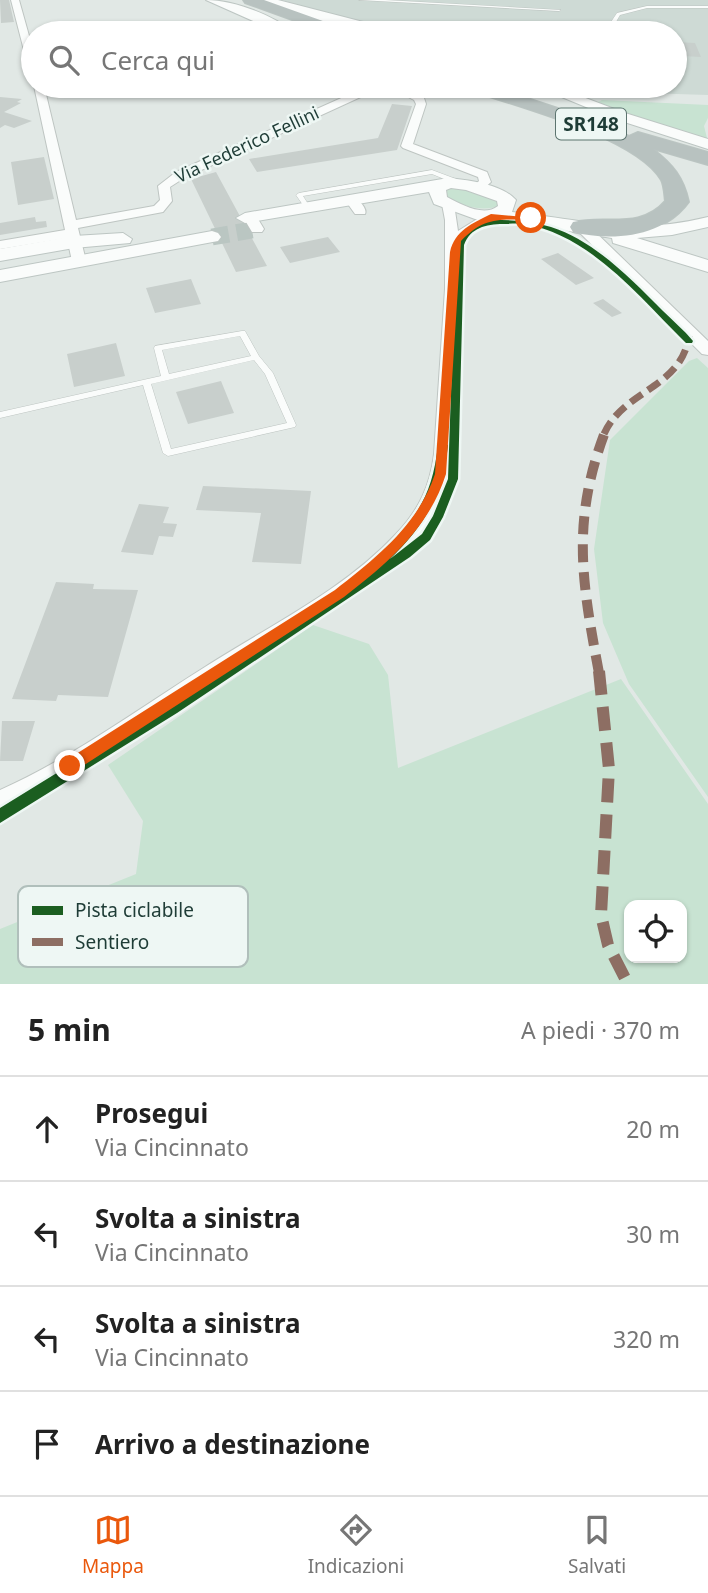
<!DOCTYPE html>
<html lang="it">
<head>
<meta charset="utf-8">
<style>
	:root { --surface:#fff; --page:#f6f6f6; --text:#222; --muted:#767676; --line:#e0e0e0; --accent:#ea580c }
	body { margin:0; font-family:"Noto Sans",sans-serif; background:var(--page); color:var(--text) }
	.controls { position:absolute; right:21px; bottom:21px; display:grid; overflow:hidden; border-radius:14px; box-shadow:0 2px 5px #0004 }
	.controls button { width:63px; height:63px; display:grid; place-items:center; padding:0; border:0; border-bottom:2px solid var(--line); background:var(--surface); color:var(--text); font:35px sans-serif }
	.stop { position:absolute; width:21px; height:21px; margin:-16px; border:5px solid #ea580c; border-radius:50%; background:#fff }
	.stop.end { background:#ea580c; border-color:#fff; box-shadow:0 2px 7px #0008 }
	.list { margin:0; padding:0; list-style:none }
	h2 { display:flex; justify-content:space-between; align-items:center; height:91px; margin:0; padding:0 28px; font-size:30px }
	h2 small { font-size:23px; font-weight:400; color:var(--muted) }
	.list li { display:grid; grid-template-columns:46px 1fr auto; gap:21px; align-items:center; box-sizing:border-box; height:105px; padding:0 28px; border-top:2px solid var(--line) }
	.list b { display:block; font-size:26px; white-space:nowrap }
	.list p { margin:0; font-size:23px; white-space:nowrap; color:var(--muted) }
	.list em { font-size:23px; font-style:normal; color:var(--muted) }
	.icon { flex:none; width:38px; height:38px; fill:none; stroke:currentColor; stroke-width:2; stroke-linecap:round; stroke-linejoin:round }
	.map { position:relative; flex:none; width:708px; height:984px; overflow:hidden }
	.search { position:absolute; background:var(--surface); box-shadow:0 2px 5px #0004; left:21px; right:21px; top:21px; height:77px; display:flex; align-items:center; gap:18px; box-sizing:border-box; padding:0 24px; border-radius:38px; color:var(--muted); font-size:26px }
	.sheet { height:511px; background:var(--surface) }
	nav { display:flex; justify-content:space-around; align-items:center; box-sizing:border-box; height:98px; border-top:2px solid var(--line); background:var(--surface); font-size:19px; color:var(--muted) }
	nav a { display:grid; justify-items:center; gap:4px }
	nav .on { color:var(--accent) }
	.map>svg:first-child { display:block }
	.built { fill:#cedad5 }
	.green { fill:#c8e3d2; fill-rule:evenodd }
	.building { fill:#c8cfcc }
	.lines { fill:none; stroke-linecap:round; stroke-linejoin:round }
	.secondary-tunnel { stroke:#bac6c2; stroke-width:17; stroke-dasharray:17 8; stroke-linecap:butt }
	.lane-casing { stroke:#bec5c2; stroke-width:1 }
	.street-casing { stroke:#bec5c2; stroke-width:2 }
	.secondary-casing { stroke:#bdc6c3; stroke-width:2 }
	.highway-casing { stroke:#bbc5c2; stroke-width:2 }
	.lane { fill:#fafcfb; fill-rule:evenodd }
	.street { fill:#fafcfb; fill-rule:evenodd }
	.secondary { fill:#fafcfb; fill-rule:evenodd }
	.highway { fill:#b8c2c0; fill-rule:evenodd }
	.quiet-far2 { stroke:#8d6e63; stroke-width:7; stroke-dasharray:14 7; stroke-linecap:butt }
	.quiet-far1 { stroke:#8d6e63; stroke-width:10; stroke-dasharray:18 10; stroke-linecap:butt }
	.quiet { stroke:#8d6e63; stroke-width:12; stroke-dasharray:24 12; stroke-linecap:butt }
	.cycleway-casing { stroke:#eef7f4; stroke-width:5 }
	.cycleway { fill:#1b5e20; fill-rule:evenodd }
	.route { fill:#ea580c }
	.labels { text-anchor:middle; stroke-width:5; stroke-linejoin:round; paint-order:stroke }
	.far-street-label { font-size:18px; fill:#1e3c36; stroke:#eef7f4 }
	.shield { fill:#eef7f4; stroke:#5c746f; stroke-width:2 }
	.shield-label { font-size:19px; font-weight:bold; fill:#1e3c36 }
	.key { fill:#eef7f4; stroke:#b0bfbb; stroke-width:2 }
	.key-label { font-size:19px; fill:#1e3c36 }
</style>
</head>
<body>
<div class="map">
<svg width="708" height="984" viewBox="0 0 708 984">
	<rect width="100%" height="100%" fill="#e1e8e5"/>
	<path class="built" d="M282,0H708V95L612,92L576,86H675V33H416L365,25Z"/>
	<path class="green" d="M602,100L708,105V118L704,126L708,142L596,103Z
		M449,188H462L499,200L503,204C484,214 463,206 445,196L444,191Z
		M697,358L708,368V797L629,684L603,623L594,549L610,440L689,361Z
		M313,625L369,644L388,675L398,768L621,679L708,804V984H0V929L136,874L143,821L108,765ZM629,905H682V958H629Z"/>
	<path class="building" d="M0,0H9L14,22L1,23Z
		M677,42L695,43L701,57L683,56Z
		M0,97L22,99L17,102L21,103L4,112L32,121L14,128L5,125L0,128Z
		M392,104L412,106L397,150L257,172L249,159L378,138Z
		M44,157L54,199L18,205L11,162Z
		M216,172L267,266L236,272L191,179Z
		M35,217L36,222L46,221L47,227L0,235V223Z
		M328,237L340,252L290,263L280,247Z
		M558,253L594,278L576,285L541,259Z
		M191,279L201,304L155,313L146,288Z
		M603,299L622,313L612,317L593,303Z
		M116,343L125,376L74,387L67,354Z
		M221,381L234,413L188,424L176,392Z
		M203,486L311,491L301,564L252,562L261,513L196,510Z
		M139,504L169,507L163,523L177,524L173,537L159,536L153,555L121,552Z
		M56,582L94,584L93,589L138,590L108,697L58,695L56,701L12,699Z
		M2,721H35L23,761H0Z"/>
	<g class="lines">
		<path class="secondary-tunnel" d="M212,237L252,230"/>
		<g class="lane-casing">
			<path id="lane" d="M359,0H385L561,10L559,11Z
				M647,6H708V8H647L620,15L613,27L575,33H566L609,25L617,13Z
				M535,22L579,26L577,27L550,26L554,30L552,33H548L550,30C540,24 530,24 519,27L518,29L523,33H519L514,28L481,33H473L526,23Z
				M589,86L647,87L650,89L647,91L592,88Z
				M432,170L456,179L461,183L456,184L432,174L303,196L310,207L307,209L305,208L296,195L299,193Z
				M242,331H245L259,356L273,373L296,425L295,427L168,456L163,453L143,385L0,418V412L161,376L154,348L155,346ZM240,336L251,356L169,374L162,350ZM254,360L265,374L287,423L171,449L151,384Z"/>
		</g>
		<g class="street-casing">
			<path id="street" d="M11,0H19L33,50V69L28,66Z
				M34,86H44L76,220L154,206L160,200L158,186L176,172L357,91C379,85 406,82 424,98L426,104L413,144L487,172L491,182L481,191H473L471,188L479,181L478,177L403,148L401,146L416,104L414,100C398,90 382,91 365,95L184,178L170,187L172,201L163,212L78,228L86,261L84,264L79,265L72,261L67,238L0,249V241L65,230Z
				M351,196C357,198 368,208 365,214H355L345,200Z
				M448,200L454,204L458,231L482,216L499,213L500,216L469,236L459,253C460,305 458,357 456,409C454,438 455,472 442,498C421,541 385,571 348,599L86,771L38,799L0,816V790C72,758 138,709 205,667C269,626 344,590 396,534C419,510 430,486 434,454L445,289V220L442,204Z
				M250,213L255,214L264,229L262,232H252L243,217Z
				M582,223L587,224L708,341V355L702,354L577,230V224Z"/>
		</g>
		<g class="secondary-casing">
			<path id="secondary" d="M206,0C233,0 274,15 294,33H280Z
				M260,0H278L406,33C377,34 283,16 260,0Z
				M535,86H554L625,113L708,139V149L615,119Z
				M448,178C468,180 502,184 516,200L512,212C588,220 630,236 708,217V227L672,235L637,238L708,260V272L613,243L612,238L525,224L475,219L434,204L429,192L245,223L236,218L245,213ZM451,188L466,190L497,201L498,206C484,217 462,205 447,197L446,190Z
				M212,231L218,233L221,237L218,241L0,282V270Z
				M123,233L132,239L130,243L74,248L0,261V249L74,236Z"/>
		</g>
		<g class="highway-casing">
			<path id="highway" d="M243,0H264L348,30L350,33H328L245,3Z
				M465,86H491L591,119L629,136L638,132L708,152V165L653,149C673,164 684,178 689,202C664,237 612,242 573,232L570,227L573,222C605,214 640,230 665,201C664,194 664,186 661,180C636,137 515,106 468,90Z"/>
		</g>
		<use href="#lane" class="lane"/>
		<use href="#street" class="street"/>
		<use href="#secondary" class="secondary"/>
		<use href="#highway" class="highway"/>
		<path class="quiet-far2" d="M604,434C624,389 681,389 689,336"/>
		<path class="quiet-far1" d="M599,673C582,582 571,522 605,432"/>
		<path class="quiet" d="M599,671L609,769L601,915L608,945L628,984"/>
		<g class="cycleway-casing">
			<path id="cycleway" d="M493,220C513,220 532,221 551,227C595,241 631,279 663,311C673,321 684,330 693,341L692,343H686C640,298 591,235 524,224C517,223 510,224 503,224C486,224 470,228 464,245L458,479L443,517L430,540L410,557L177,713L0,823V808L167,705L377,567L372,563L374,560C413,523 432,500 438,445L443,442L448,445C443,494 425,525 390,559L422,534L433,516L448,479L456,245C463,228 476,223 493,220Z"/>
		</g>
		<use href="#cycleway" class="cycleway"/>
	</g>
	<path class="route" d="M491,214L535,218L531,220C500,219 484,217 461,241L446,474C429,528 388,563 344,597L75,771L70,773L65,771L62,766L65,761L335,590C377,557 418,525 435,474L450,252C455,230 472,224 491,214Z"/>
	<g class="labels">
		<g class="far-street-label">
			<text transform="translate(247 145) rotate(-25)" y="6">Via Federico Fellini</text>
		</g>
		<rect class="shield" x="556" y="108.5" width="70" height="31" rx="5"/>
		<g class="shield-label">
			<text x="591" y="131">SR148</text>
		</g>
	</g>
	<rect x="18" y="886" width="230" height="81" rx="10" class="key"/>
	<rect x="32" y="906" width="31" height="9" fill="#1b5e20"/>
	<rect x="32" y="938" width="31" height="8" fill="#8d6e63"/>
	<g class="key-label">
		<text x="75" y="917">Pista ciclabile</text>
		<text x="75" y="949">Sentiero</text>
	</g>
</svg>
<div class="controls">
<button><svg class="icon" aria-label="locate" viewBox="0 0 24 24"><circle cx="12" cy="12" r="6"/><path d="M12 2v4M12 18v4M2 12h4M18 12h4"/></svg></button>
</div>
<div class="stop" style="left:531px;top:218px"></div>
<div class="stop end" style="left:70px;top:766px"></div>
<div class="search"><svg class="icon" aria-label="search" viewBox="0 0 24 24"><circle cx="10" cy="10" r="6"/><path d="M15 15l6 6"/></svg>Cerca qui</div>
</div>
<section class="sheet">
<h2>5 min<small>A piedi · 370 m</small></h2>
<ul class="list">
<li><svg class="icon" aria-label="ahead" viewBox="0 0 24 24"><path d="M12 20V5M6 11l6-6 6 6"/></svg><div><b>Prosegui</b><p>Via Cincinnato</p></div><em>20 m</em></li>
<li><svg class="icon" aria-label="left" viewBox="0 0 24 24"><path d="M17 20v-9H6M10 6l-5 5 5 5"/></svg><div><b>Svolta a sinistra</b><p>Via Cincinnato</p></div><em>30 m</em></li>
<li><svg class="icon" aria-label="left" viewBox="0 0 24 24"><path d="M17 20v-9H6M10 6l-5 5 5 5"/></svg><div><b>Svolta a sinistra</b><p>Via Cincinnato</p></div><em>320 m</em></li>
<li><svg class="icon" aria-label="arrive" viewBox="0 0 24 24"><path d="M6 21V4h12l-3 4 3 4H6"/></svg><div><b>Arrivo a destinazione</b></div></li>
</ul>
</section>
<nav>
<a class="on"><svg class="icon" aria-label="map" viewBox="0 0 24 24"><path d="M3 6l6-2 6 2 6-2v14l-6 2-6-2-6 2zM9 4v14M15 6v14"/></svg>Mappa</a>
<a><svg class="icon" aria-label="directions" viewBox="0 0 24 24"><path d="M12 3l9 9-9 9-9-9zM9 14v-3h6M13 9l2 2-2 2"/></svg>Indicazioni</a>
<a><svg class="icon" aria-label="saved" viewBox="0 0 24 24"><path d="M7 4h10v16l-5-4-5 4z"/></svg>Salvati</a>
</nav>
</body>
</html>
